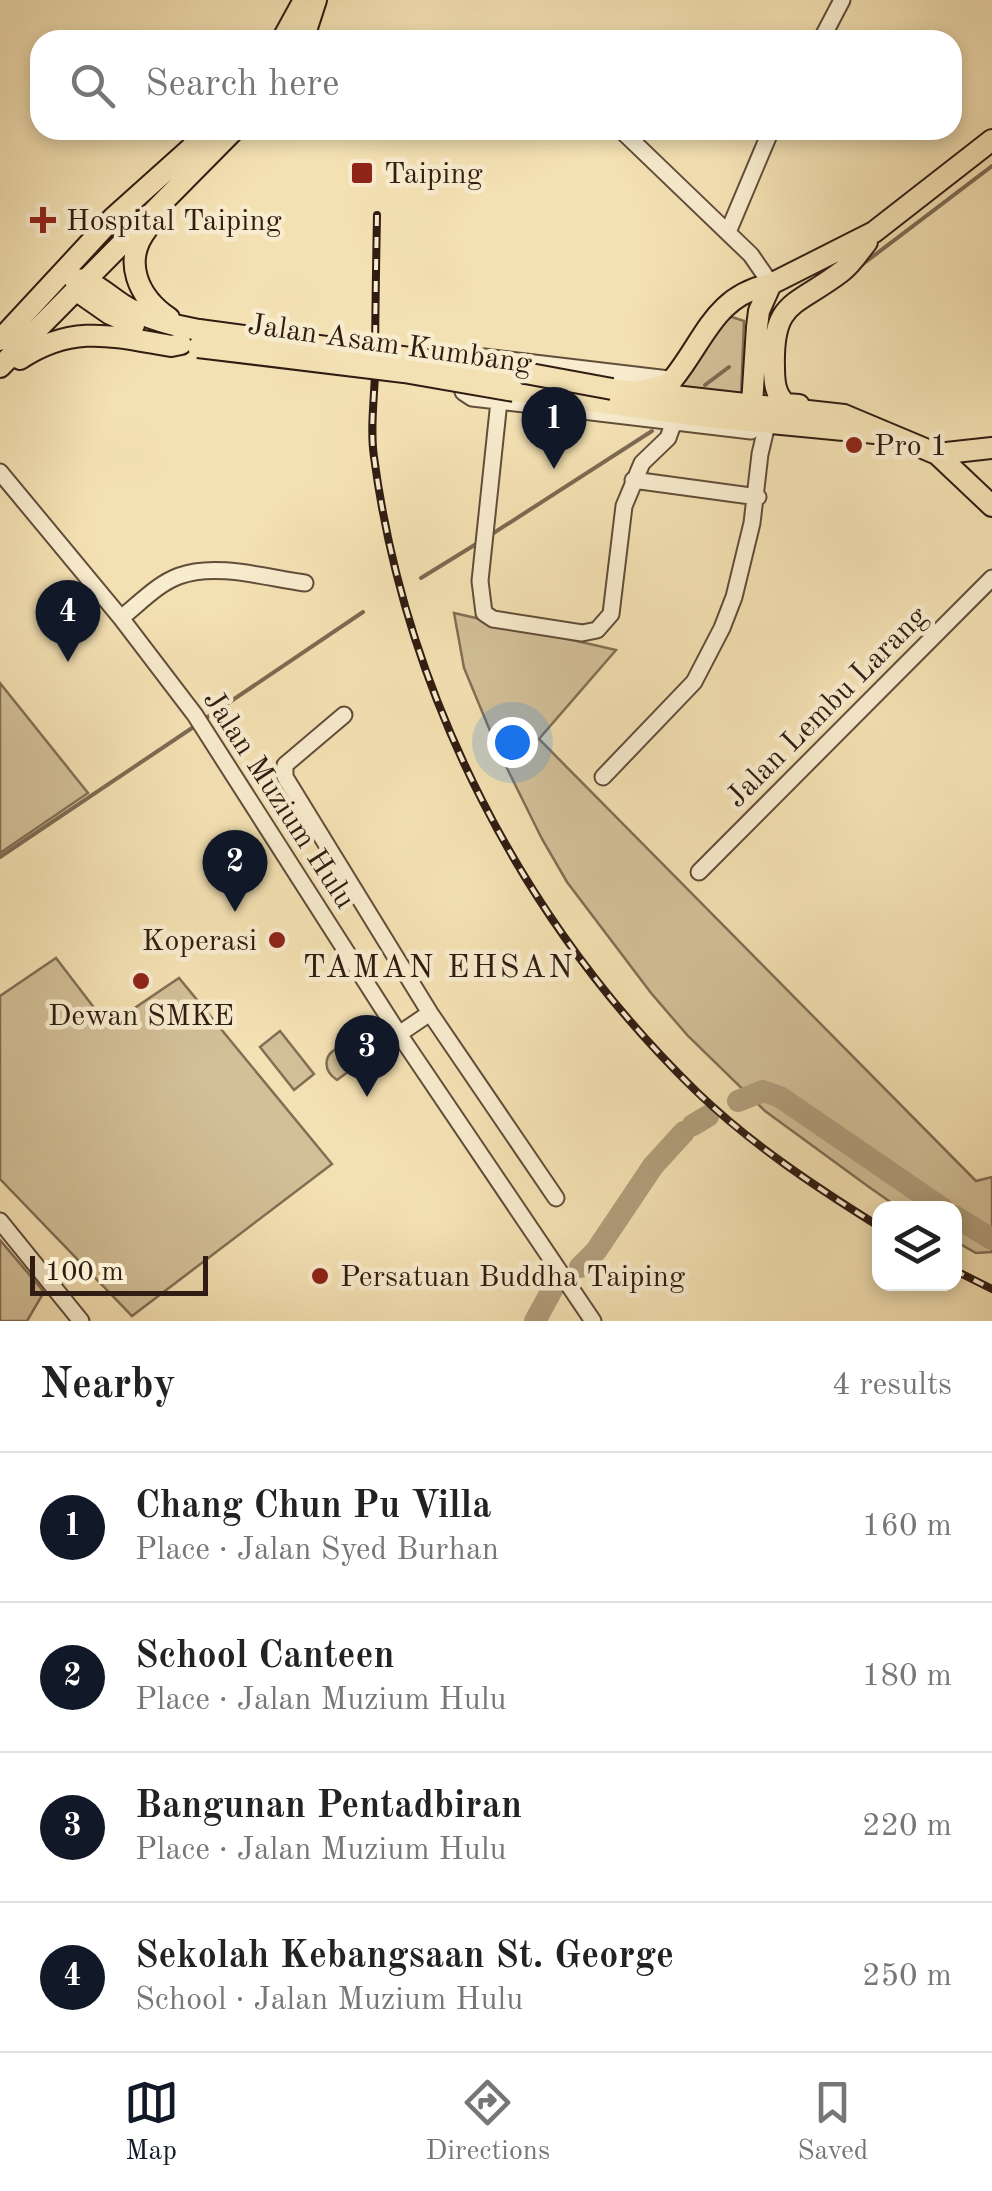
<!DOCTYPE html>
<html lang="en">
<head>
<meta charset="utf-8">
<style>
	:root { --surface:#fff; --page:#f6f6f6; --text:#222; --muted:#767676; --line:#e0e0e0; --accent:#111827 }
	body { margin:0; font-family:"Old Standard TT",serif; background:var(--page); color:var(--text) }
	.controls { position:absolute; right:30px; bottom:30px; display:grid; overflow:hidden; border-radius:20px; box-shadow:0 5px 15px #0003 }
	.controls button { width:90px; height:90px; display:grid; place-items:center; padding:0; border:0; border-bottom:2px solid var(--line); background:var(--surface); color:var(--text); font:50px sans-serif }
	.scale { position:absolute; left:30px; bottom:25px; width:178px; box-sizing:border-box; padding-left:10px; border:5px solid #301c12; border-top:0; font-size:28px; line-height:35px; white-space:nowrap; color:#301c12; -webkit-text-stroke:8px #f8ecce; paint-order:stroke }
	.you { position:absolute; left:512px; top:742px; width:35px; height:35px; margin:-25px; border:8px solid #fff; border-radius:50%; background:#1a73e8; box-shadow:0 0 0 15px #1a73e833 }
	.badge { display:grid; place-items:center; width:65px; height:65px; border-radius:50%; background:var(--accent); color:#fff; font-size:32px; font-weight:700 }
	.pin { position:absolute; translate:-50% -82px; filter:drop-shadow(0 2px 5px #0008) }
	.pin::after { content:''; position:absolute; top:52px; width:35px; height:30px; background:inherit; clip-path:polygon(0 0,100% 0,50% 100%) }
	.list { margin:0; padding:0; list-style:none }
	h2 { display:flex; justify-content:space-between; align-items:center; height:130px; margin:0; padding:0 40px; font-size:42px }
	h2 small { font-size:32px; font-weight:400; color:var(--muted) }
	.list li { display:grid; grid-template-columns:65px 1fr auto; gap:30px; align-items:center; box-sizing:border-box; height:150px; padding:0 40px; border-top:2px solid var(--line) }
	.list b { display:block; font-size:38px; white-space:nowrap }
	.list p { margin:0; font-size:32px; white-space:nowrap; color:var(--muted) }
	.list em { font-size:32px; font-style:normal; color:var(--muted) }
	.icon { flex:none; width:55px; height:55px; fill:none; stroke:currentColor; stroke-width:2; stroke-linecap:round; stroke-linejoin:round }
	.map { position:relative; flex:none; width:992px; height:1321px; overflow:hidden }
	.search { position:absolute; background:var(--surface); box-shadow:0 5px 15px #0003; left:30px; right:30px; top:30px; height:110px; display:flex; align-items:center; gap:25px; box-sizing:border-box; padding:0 35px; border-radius:30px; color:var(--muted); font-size:38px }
	.sheet { height:730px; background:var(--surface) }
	nav { display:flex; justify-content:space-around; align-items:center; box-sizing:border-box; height:140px; border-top:2px solid var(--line); background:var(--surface); font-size:28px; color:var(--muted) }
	nav a { display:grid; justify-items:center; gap:5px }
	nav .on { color:var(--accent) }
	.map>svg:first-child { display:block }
	.green { fill:#d3c098; stroke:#826e55; stroke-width:2.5 }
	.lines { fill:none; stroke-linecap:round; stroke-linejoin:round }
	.stream { stroke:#7d6a52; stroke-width:4 }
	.river { stroke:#b19e7c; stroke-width:22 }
	.minor-casing { stroke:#614d3a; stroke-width:19 }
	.major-casing { stroke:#301c12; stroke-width:24 }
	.minor { stroke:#f8ecce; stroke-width:15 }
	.major { stroke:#f4e1b3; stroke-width:20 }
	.rail-casing { stroke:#301c12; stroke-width:8 }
	.rail { stroke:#f8ecce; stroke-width:4; stroke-dasharray:11; stroke-linecap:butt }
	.major-bridge-casing { stroke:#301c12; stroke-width:24; stroke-linecap:butt }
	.major-bridge { stroke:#f4e1b3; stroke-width:20 }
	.poi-dot { fill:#8f2418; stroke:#f8ecce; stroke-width:4 }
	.labels { text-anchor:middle; stroke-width:9; stroke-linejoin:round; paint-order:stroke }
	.poi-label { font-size:30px; fill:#301c12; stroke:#f8ecce; text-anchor:start }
	.street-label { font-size:30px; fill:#301c12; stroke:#f8ecce }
	.neighbourhood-label { font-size:32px; letter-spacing:2.5px; fill:#301c12; stroke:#f8ecce }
</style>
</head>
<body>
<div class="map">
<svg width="992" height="1321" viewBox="0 0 992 1321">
	<rect width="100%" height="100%" fill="#f4e1b3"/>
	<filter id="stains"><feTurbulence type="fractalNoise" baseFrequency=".002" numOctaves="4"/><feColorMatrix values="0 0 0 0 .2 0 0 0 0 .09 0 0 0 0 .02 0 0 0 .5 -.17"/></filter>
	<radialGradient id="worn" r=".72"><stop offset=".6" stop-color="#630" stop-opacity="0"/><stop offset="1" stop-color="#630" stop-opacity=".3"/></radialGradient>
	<path class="green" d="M732,317L744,321L741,396L676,387C698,367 708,329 732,317Z
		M454,613L616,650L539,739L976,1181L992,1177V1252L976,1253L955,1241L954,1208H899L869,1187L765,1111L688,1036L651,993L567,882L542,839L498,750L464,668Z
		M0,683L88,793L0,853Z
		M56,958L108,1026L179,978L332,1164L132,1316L0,1179V996Z
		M280,1031L314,1074L294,1090L260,1047Z
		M341,1047L352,1050L360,1063L337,1080C322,1070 323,1053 341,1047Z
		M0,1240L44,1292L27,1321H0Z"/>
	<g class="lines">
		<path class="stream" d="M859,267L992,166
			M705,385L729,367
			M489,536L652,431
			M421,578L481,541
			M203,720L363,612
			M0,857L195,726"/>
		<path class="river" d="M738,1101L763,1091L780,1097L942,1208
			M693,1125L708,1116
			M954,1216L992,1239
			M580,1267L596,1251L653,1166L684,1132
			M535,1321L557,1281"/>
		<g class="minor-casing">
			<path id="minor" d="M821,40L842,0
				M621,130L751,255L771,284
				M728,232L771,130
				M669,379L484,357L470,361L460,377L463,392L472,398L751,431
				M499,401L480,581L484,613L493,619L582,633L597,630L611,614L624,506L642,463L668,438L673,424
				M0,472L121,618L195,715L399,1034L593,1321
				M633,480L758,497
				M121,618C139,604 157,584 179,576C216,562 267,578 305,583
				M344,715L285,765V777L430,1013L556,1198
				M603,777L694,682L722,628L734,597L752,523L760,454L769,416
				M699,872L992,578
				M399,1034L430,1013
				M0,1221L81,1321"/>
		</g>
		<g class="major-casing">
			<path id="major" d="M282,40L304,0
				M303,40L316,0
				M147,229C122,261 138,297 169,318
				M74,279C93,278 112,300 130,309C152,320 175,326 199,330
				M77,291L110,314L134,325
				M0,340L113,218L190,149L207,130
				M20,359C73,324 112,336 171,346L181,344
				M0,367L234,130
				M612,389L844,415L937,454L992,506
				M643,390L666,385L673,379C706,338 714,296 771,284
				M514,391L708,417L875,433
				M799,405L786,404C775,395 774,381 774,368C772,300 795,307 841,272C851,265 859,252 867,242
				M751,420L757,327L759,311L771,284L874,232L992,140
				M937,454L992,448"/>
		</g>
		<use href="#minor" class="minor"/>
		<use href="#major" class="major"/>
		<g class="rail-casing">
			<path id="rail" d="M377,215C376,268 375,321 375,374C374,401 370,430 374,457C406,697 524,924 697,1092C752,1145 816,1187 880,1227
				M954,1270L992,1289"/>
		</g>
		<use href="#rail" class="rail"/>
		<g class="major-bridge-casing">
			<path id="major-bridge" d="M199,330L525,373L612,389
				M198,347L404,372L514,391"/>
		</g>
		<use href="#major-bridge" class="major-bridge"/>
	</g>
	<g class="poi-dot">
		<rect x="350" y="161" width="24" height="24" rx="5"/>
		<path d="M38 205h10v10h10v10h-10v10h-10v-10h-10v-10h10z"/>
		<circle cx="854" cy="445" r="10"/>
		<circle cx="277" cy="940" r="10"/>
		<circle cx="141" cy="981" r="10"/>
		<circle cx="320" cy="1276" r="10"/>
	</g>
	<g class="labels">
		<g class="poi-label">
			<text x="384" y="183">Taiping</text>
			<text x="66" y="230">Hospital Taiping</text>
			<text x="874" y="455">Pro 1</text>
			<text x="257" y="950" text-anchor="end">Koperasi</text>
			<text x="141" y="1025" text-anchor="middle">Dewan SMKE</text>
			<text x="340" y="1286">Persatuan Buddha Taiping</text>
		</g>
		<g class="street-label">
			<text transform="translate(390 343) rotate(8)" y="10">Jalan Asam Kumbang</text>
			<text transform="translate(826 706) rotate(-45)" y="10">Jalan Lembu Larang</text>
			<text transform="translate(280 799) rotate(57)" y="10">Jalan Muzium Hulu</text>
		</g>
		<g class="neighbourhood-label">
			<text x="439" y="977">TAMAN EHSAN</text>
		</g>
	</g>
	<rect width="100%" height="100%" filter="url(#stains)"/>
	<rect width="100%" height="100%" fill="url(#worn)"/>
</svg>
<div class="controls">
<button><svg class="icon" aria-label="layers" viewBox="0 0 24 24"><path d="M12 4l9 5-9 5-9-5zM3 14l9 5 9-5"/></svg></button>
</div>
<div class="scale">100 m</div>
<div class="you"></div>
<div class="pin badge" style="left:554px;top:469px">1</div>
<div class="pin badge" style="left:235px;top:912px">2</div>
<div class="pin badge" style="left:367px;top:1097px">3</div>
<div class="pin badge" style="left:68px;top:662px">4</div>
<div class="search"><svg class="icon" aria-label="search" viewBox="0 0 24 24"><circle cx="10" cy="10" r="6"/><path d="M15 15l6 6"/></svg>Search here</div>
</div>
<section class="sheet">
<h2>Nearby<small>4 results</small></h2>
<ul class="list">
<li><span class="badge">1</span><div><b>Chang Chun Pu Villa</b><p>Place · Jalan Syed Burhan</p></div><em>160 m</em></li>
<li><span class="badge">2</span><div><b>School Canteen</b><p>Place · Jalan Muzium Hulu</p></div><em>180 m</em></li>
<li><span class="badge">3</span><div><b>Bangunan Pentadbiran</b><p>Place · Jalan Muzium Hulu</p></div><em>220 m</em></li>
<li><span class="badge">4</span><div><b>Sekolah Kebangsaan St. George</b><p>School · Jalan Muzium Hulu</p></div><em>250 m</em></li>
</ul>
</section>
<nav>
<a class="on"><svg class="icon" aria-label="map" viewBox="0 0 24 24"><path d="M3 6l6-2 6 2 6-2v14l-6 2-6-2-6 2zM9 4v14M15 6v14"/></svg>Map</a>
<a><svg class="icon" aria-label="directions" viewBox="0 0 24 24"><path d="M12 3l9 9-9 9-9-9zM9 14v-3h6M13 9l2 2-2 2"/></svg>Directions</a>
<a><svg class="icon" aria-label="saved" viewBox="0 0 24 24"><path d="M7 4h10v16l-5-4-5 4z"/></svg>Saved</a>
</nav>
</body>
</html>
